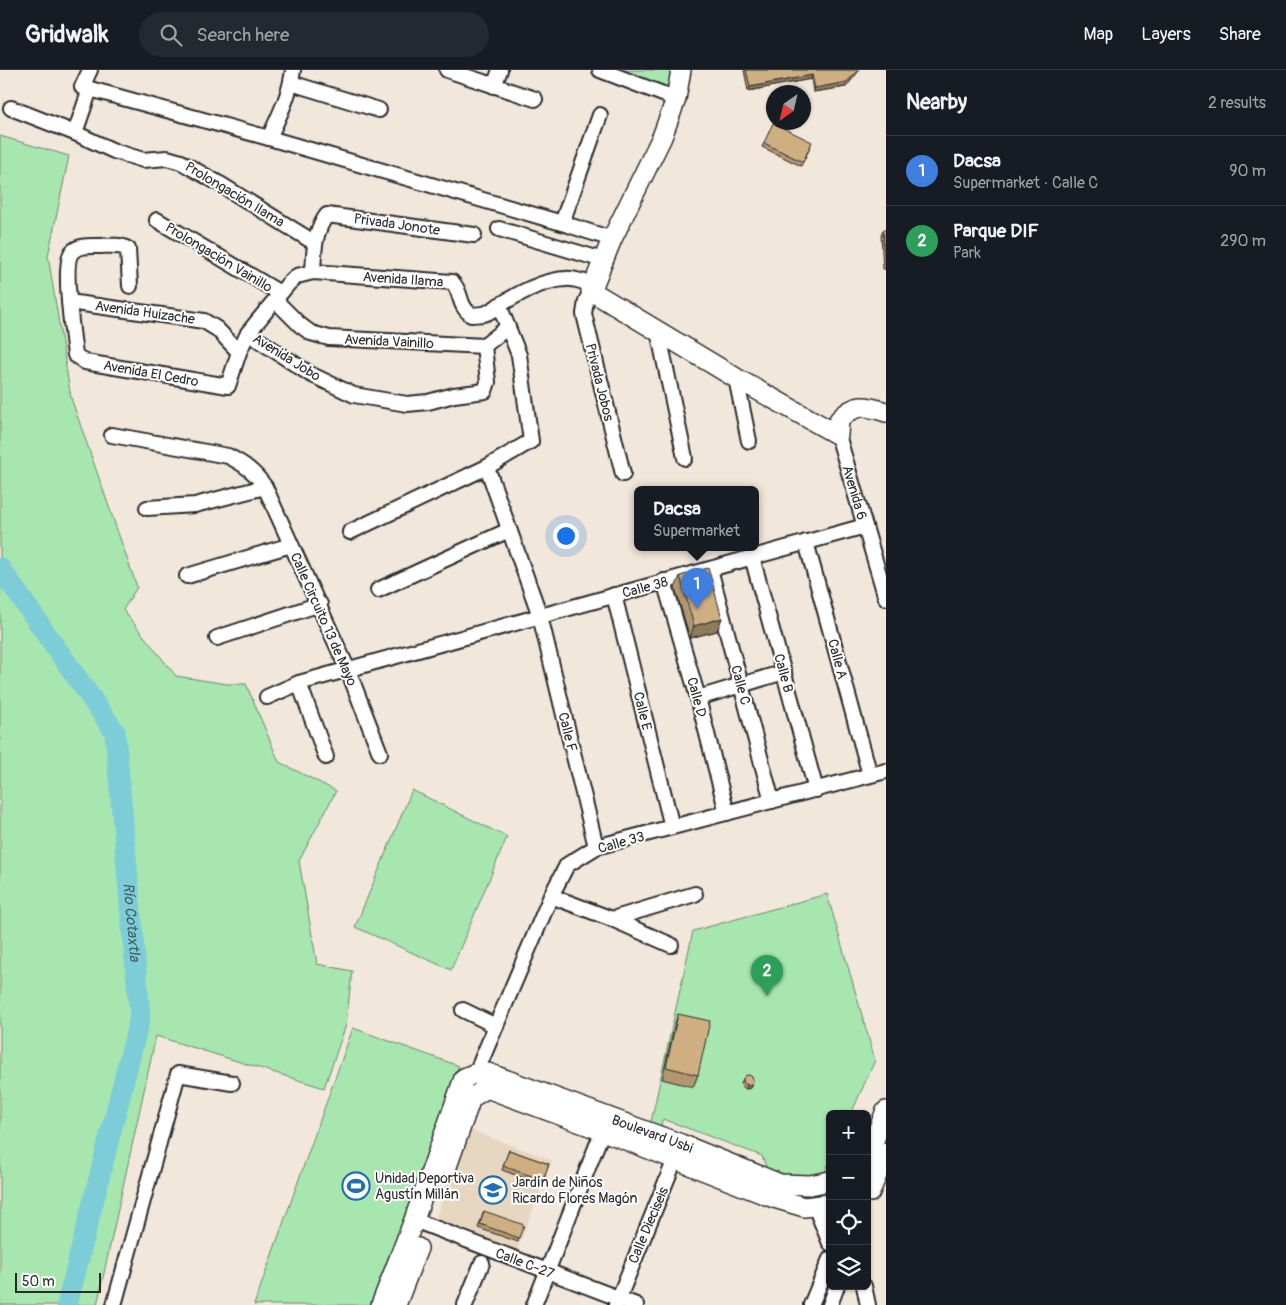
<!DOCTYPE html>
<html lang="en">
<head>
<meta charset="utf-8">
<style>
	:root { --surface:#171b24; --page:#242831; --text:#f1f3f6; --muted:#9ea1a6; --line:#363941; --accent:#8c9099 }
	body { margin:0; font-family:Pangolin,sans-serif; background:var(--page); color:var(--text) }
	.controls { position:absolute; right:15px; bottom:15px; display:grid; overflow:hidden; border-radius:8px; box-shadow:0 1px 4px #0004 }
	.controls button { width:45px; height:45px; display:grid; place-items:center; padding:0; border:0; border-bottom:1px solid var(--line); background:var(--surface); color:var(--text); font:25px sans-serif }
	.compass { position:absolute; left:766px; top:15px; width:45px; height:45px; border-radius:50%; background:var(--surface); box-shadow:0 1px 4px #0004; rotate:214deg }
	.scale { position:absolute; left:15px; bottom:12px; width:86px; box-sizing:border-box; padding-left:5px; border:2px solid #2b2b2b; border-top:0; font-size:14px; line-height:18px; white-space:nowrap; color:#2b2b2b; -webkit-text-stroke:4px #fff; paint-order:stroke }
	.you { position:absolute; left:565px; top:465px; width:18px; height:18px; margin:-12px; border:4px solid #fff; border-radius:50%; background:#1a73e8; box-shadow:0 0 0 8px #1a73e833 }
	.badge { display:grid; place-items:center; width:32px; height:32px; border-radius:50%; background:var(--accent); color:#fff; font-size:16px; font-weight:700 }
	.pin { position:absolute; translate:-50% -41px; filter:drop-shadow(0 1px 2px #0008) }
	.pin::after { content:''; position:absolute; top:26px; width:18px; height:15px; background:inherit; clip-path:polygon(0 0,100% 0,50% 100%) }
	.popup { position:absolute; left:634px; top:416px; width:125px; height:65px; box-sizing:border-box; display:grid; place-content:center; border-radius:8px; background:var(--surface); filter:drop-shadow(0 1px 4px #0005); font-size:16px; white-space:nowrap; color:var(--muted) }
	.popup b { font-size:19px; color:var(--text) }
	.popup::after { content:''; position:absolute; left:50%; top:100%; margin-left:-10px; border:10px solid transparent; border-top-color:var(--surface) }
	.list { margin:0; padding:0; list-style:none }
	h2 { display:flex; justify-content:space-between; align-items:center; height:65px; margin:0; padding:0 20px; font-size:21px }
	h2 small { font-size:16px; font-weight:400; color:var(--muted) }
	.list li { display:grid; grid-template-columns:32px 1fr auto; gap:15px; align-items:center; box-sizing:border-box; height:70px; padding:0 20px; border-top:1px solid var(--line) }
	.list b { display:block; font-size:19px; white-space:nowrap }
	.list p { margin:0; font-size:16px; white-space:nowrap; color:var(--muted) }
	.list em { font-size:16px; font-style:normal; color:var(--muted) }
	.icon { flex:none; width:28px; height:28px; fill:none; stroke:currentColor; stroke-width:2; stroke-linecap:round; stroke-linejoin:round }
	.map { position:relative; flex:none; width:886px; height:1235px; overflow:hidden }
	header { display:flex; align-items:center; gap:30px; box-sizing:border-box; height:70px; padding:0 25px; background:var(--surface); border-bottom:1px solid var(--line) }
	header strong { font-size:24px }
	nav { display:flex; gap:28px; margin-inline-start:auto; font-size:18px }
	.search { width:350px; height:45px; background:var(--page); display:flex; align-items:center; gap:12px; box-sizing:border-box; padding:0 18px; border-radius:28px; color:var(--muted); font-size:19px }
	main { display:flex }
	aside { flex:1; background:var(--surface) }
	.map>svg:first-child { display:block }
	.built { fill:#e7d6c0 }
	.green { fill:#a7e6ae; stroke:#69886c }
	.lines { fill:none; stroke-linecap:round; stroke-linejoin:round }
	.river { stroke:#7dcdd9; stroke-width:21 }
	.street-casing { stroke:#2b2b2b; stroke-width:18 }
	.secondary-casing { stroke:#2b2b2b; stroke-width:22 }
	.street { stroke:#fff; stroke-width:14 }
	.secondary { stroke:#fff; stroke-width:19 }
	.wall { fill:#b29670; stroke:#2b2b2b }
	.shaded-wall { fill:#917a5b; stroke:#2b2b2b }
	.building { fill:#cfaf82; stroke:#2b2b2b }
	.labels { text-anchor:middle; stroke-width:4; stroke-linejoin:round; paint-order:stroke }
	.street-label { font-size:14px; fill:#2b2b2b; stroke:#fff }
	.poi-label { font-size:14px; fill:#2b2b2b; stroke:#fff; text-anchor:start }
	.water-label { font-size:15px; font-style:italic; fill:#445c5f; stroke:#fff }
</style>
</head>
<body>
<header>
<strong>Gridwalk</strong>
<div class="search"><svg class="icon" aria-label="search" viewBox="0 0 24 24"><circle cx="10" cy="10" r="6"/><path d="M15 15l6 6"/></svg>Search here</div>
<nav><a>Map</a><a>Layers</a><a>Share</a></nav>
</header>
<main>
<div class="map">
<svg width="886" height="1235" viewBox="0 0 886 1235">
	<rect width="100%" height="100%" fill="#f1e7da"/>
	<filter id="ink" filterUnits="userSpaceOnUse"><feTurbulence type="fractalNoise" baseFrequency=".02" numOctaves="2"/><feDisplacementMap in="SourceGraphic" scale="10" xChannelSelector="R" yChannelSelector="G"/><feConvolveMatrix kernelMatrix="1 2 1 2 8 2 1 2 1" color-interpolation-filters="sRGB"/></filter>
	<g filter="url(#ink)">
		<path class="built" d="M467,1059L552,1090L516,1183L435,1151Z"/>
		<path class="green" d="M618,0H678L673,21Z
			M0,66L69,86L48,186L71,328L137,517L123,540L176,606L227,614H246L279,692L336,721L299,791L317,894L352,901L346,955L324,1018L156,966L97,1235H0Z
			M412,720L507,767L451,900L355,857Z
			M827,824L875,990L851,1044H830V1091L823,1106L769,1105L762,1086L663,1049L661,1053L665,1062L649,1061L693,861Z
			M353,958L459,996L373,1235H254Z"/>
		<g class="lines">
			<path class="river" id="s1" d="M0,498L115,662L140,947L67,1235"/>
			<g class="street-casing">
				<g id="street">
					<path d="M90,0L82,17L90,19L269,68L562,153L612,169"/>
					<path d="M447,0L535,29"/>
					<path d="M600,0L676,29"/>
					<path d="M291,13L379,40"/>
					<path d="M494,16L500,0"/>
					<path d="M11,38L75,63L114,81L143,90L167,88L181,92L220,114L315,173"/>
					<path d="M75,63L90,19"/>
					<path d="M269,68C279,46 290,25 293,0"/>
					<path d="M157,150L280,223"/>
					<path d="M562,153L600,45"/>
					<path d="M499,159L603,190"/>
					<path d="M313,202C314,182 314,161 327,145L474,165"/>
					<path d="M130,216L128,179C119,174 108,176 98,176C89,176 79,175 72,182C62,193 73,267 75,285L85,292L228,316L239,282L248,263L288,214L297,206L313,202L452,212C463,223 457,234 471,245C489,244 485,244 500,235C519,223 543,210 566,209C572,208 579,211 585,212L591,221L586,231L584,244L623,404"/>
					<path d="M276,231L300,255L311,263L329,268L484,276L508,257"/>
					<path d="M69,232L204,251L217,259L239,282"/>
					<path d="M658,261L685,388"/>
					<path d="M248,263L310,304L354,325L407,334L428,332L454,325L485,321L488,312L484,276"/>
					<path d="M736,308L749,371"/>
					<path d="M112,365L228,386C244,394 255,402 265,417L348,600L380,683"/>
					<path id="s2" d="M838,365L886,528"/>
					<path d="M487,397L540,546L596,777"/>
					<path d="M147,438L195,435L265,417"/>
					<path d="M350,462L487,397L531,371L519,285L499,235"/>
					<path d="M806,472L870,705"/>
					<path d="M752,487L816,720"/>
					<path d="M710,499L772,731"/>
					<path d="M187,506L291,475"/>
					<path d="M664,511L698,628L727,743"/>
					<path d="M378,520L509,460"/>
					<path d="M614,525L672,757"/>
					<path d="M217,568L320,534"/>
					<path d="M299,613L326,687"/>
					<path d="M267,627L299,613L865,456"/>
					<path d="M698,628L784,602"/>
					<path d="M551,826L612,849L671,875"/>
					<path d="M612,849L695,824"/>
					<path d="M463,940L496,956"/>
					<path d="M481,1010L476,1003L551,826L567,795L596,777L886,701"/>
					<path d="M815,1136L830,1173"/>
					<path d="M414,1150L636,1235"/>
					<path d="M864,1216L868,1235"/>
					<path d="M114,1235L178,1004L232,1013"/>
					<path d="M465,1235L482,1193"/>
					<path d="M534,1235L606,1052"/>
					<path d="M616,1235L678,1082"/>
					<path d="M811,1235L830,1189"/>
					<path d="M830,1235L837,1216"/>
				</g>
			</g>
			<g class="secondary-casing">
				<g id="secondary">
					<path d="M681,0L676,29L662,67L612,169L591,221L736,308L838,365L839,350C855,333 865,335 886,342"/>
					<path d="M867,1087L886,1041"/>
					<path d="M445,1102L471,1028L487,1018L603,1061L774,1128L804,1137L830,1134"/>
					<path d="M867,1122H870L886,1083"/>
					<path id="s3" d="M381,1235L414,1150L464,1008L476,1003H488L681,1074L780,1114L810,1115L830,1111"/>
					<path d="M396,1235L418,1178"/>
				</g>
			</g>
			<use href="#street" class="street"/>
			<use href="#secondary" class="secondary"/>
		</g>
		<path class="wall" d="M744,0H859L846,17L813,22L811,9L748,21Z
			M764,73L811,76L801,96L762,77Z
			M883,160L886,199H883L881,164Z
			M680,506L722,548L717,561L690,568L675,518Z
			M678,944L698,1005L693,1017L662,1009L674,956Z
			M743,1009L750,1018L746,1019L743,1017L741,1013Z
			M509,1080L549,1094L542,1115L502,1100Z
			M484,1141L519,1168L518,1172L478,1158Z"/>
		<path class="shaded-wall" d="M858,0H859L858,2L846,17L813,22L815,18Z
			M812,5L811,9L748,21L750,17Z
			M722,548L717,561L690,568L694,556Z
			M753,1010L750,1018L746,1019L747,1015Z"/>
		<path class="building" d="M746,0H858L847,12L815,18L812,5L750,17Z
			M773,53L812,72L803,92L764,73Z
			M883,160H886V195H885Z
			M708,498L722,548L694,556L680,506Z
			M678,944L710,951L698,1005L666,997Z
			M743 1010a5 5 0 1 1 10 0a5 5 0 1 1-10 0Z
			M509,1080L549,1094L543,1110L503,1096Z
			M484,1141L524,1155L519,1168L480,1154Z"/>
	</g>
	<defs>
		<g id="stadium-ring" transform="scale(1.4375)"><circle r="9.5" fill="#fff" stroke="#1f6fb2" stroke-width="1.5"/><path d="M0-5a6.5 5 0 1 0 0 10a6.5 5 0 1 0 0-10ZM-3.5-1.8h7v3.6h-7Z" fill="#1f6fb2"/></g>
		<g id="school-ring" transform="scale(1.4375)"><circle r="9.5" fill="#fff" stroke="#1f6fb2" stroke-width="1.5"/><path d="M0-5L7-2L0 1L-7-2ZM-4 1L0 2.5L4 1V4Q0 6-4 4Z" fill="#1f6fb2"/></g>
	</defs>
	<g fill-rule="evenodd">
		<use href="#stadium-ring" x="356" y="1116"/>
		<use href="#school-ring" x="493" y="1120"/>
	</g>
	<g class="labels">
		<g class="street-label">
			<text transform="translate(235 124) rotate(31)" y="5">Prolongación Ilama</text>
			<text transform="translate(397 154) rotate(8)" y="5">Privada Jonote</text>
			<text transform="translate(219 187) rotate(31)" y="5">Prolongación Vainillo</text>
			<text transform="translate(403 209) rotate(4)" y="5">Avenida Ilama</text>
			<text transform="translate(145 242) rotate(8)" y="5">Avenida Huizache</text>
			<text transform="translate(389 271) rotate(3)" y="5">Avenida Vainillo</text>
			<text transform="translate(287 287) rotate(32)" y="5">Avenida Jobo</text>
			<text transform="translate(151 303) rotate(10)" y="5">Avenida El Cedro</text>
			<text transform="translate(600 312) rotate(76)" y="5">Privada Jobos</text>
			<text dy="5" stroke="none"><textPath href="#s2" startOffset="60">Avenida 6</textPath></text>
			<text transform="translate(645 517) rotate(-15)" y="5">Calle 38</text>
			<text transform="translate(324 549) rotate(66)" y="5">Calle Circuito 13 de Mayo</text>
			<text transform="translate(838 589) rotate(75)" y="5">Calle A</text>
			<text transform="translate(784 603) rotate(75)" y="5">Calle B</text>
			<text transform="translate(741 615) rotate(75)" y="5">Calle C</text>
			<text transform="translate(697 627) rotate(75)" y="5">Calle D</text>
			<text transform="translate(643 641) rotate(76)" y="5">Calle E</text>
			<text transform="translate(568 662) rotate(76)" y="5">Calle F</text>
			<text transform="translate(621 772) rotate(-16)" y="5">Calle 33</text>
			<text dy="5" stroke="none"><textPath href="#s3" startOffset="442">Boulevard Usbi</textPath></text>
			<text transform="translate(648 1155) rotate(-67)" y="5">Calle Dieciseis</text>
			<text transform="translate(525 1193) rotate(21)" y="5">Calle C-27</text>
		</g>
		<g class="poi-label">
			<text x="375" y="1113">Unidad Deportiva<tspan x="375" dy="16">Agustín Millán</tspan></text>
			<text x="512" y="1117">Jardín de Niños<tspan x="512" dy="16">Ricardo Flores Magón</tspan></text>
		</g>
		<g class="water-label">
			<text dy="5" stroke="none"><textPath href="#s1" startOffset="391">Río Cotaxtla</textPath></text>
		</g>
	</g>
</svg>
<div class="controls">
<button>+</button>
<button>−</button>
<button><svg class="icon" aria-label="locate" viewBox="0 0 24 24"><circle cx="12" cy="12" r="6"/><path d="M12 2v4M12 18v4M2 12h4M18 12h4"/></svg></button>
<button><svg class="icon" aria-label="layers" viewBox="0 0 24 24"><path d="M12 4l9 5-9 5-9-5zM3 14l9 5 9-5"/></svg></button>
</div>
<svg class="compass" viewBox="-18 -18 36 36"><path d="M0-13l5 13h-10z" fill="#e53935"/><path d="M0 13l5-13h-10z" fill="#9ea1a6"/></svg>
<div class="scale">50 m</div>
<div class="you"></div>
<div class="pin badge" style="left:697px;top:539px;background:#3f7fe0">1</div>
<div class="popup"><b>Dacsa</b>Supermarket</div>
<div class="pin badge" style="left:767px;top:926px;background:#2e9e5b">2</div>
</div>
<aside>
<h2>Nearby<small>2 results</small></h2>
<ul class="list">
<li><span class="badge" style="background:#3f7fe0">1</span><div><b>Dacsa</b><p>Supermarket · Calle C</p></div><em>90 m</em></li>
<li><span class="badge" style="background:#2e9e5b">2</span><div><b>Parque DIF</b><p>Park</p></div><em>290 m</em></li>
</ul>
</aside>
</main>
</body>
</html>
